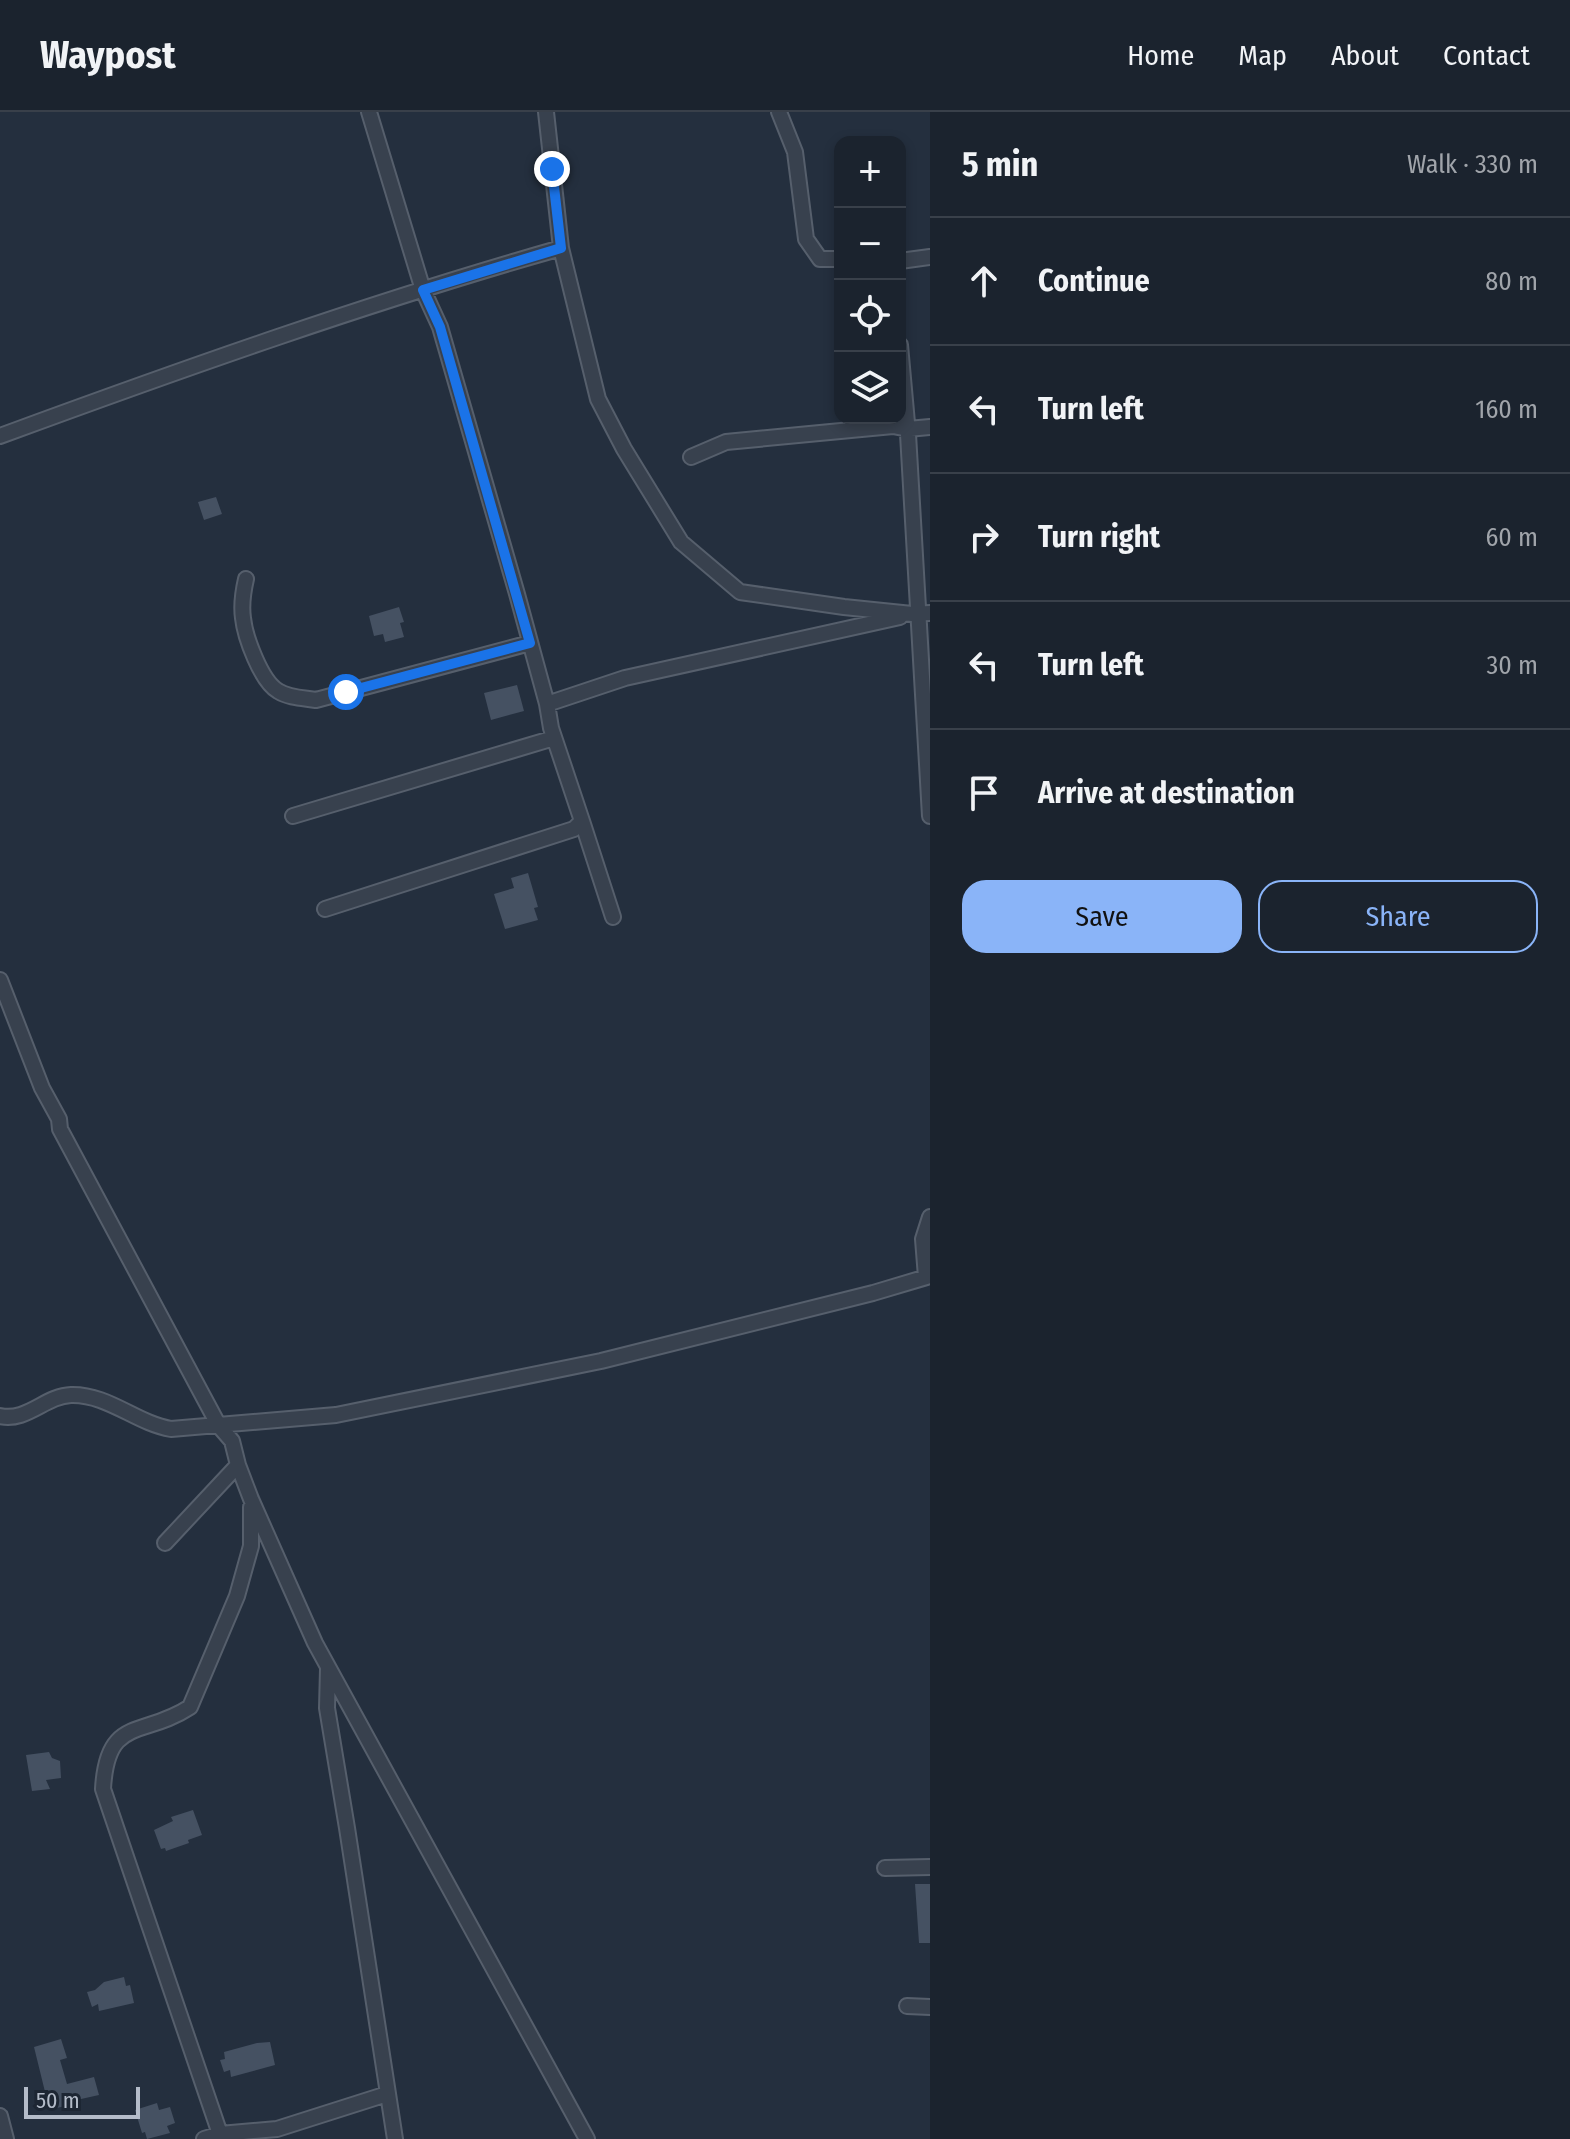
<!DOCTYPE html>
<meta charset="utf-8">
<style>
:root{--surface:#1b232e;--page:#242b36;--text:#f1f3f6;--muted:#a0a4aa;--line:#39404a;--accent:#8ab4f8}
body{margin:0;font-family:"Fira Sans Condensed",sans-serif;background:var(--page);color:var(--text)}
.controls{position:absolute;right:24px;top:24px;display:grid;overflow:hidden;border-radius:16px;box-shadow:0 4px 12px #0003}
.controls button{width:72px;height:72px;display:grid;place-items:center;padding:0;border:0;border-bottom:2px solid var(--line);background:var(--surface);color:var(--text);font:40px sans-serif}
.scale{position:absolute;left:24px;bottom:20px;width:116px;box-sizing:border-box;padding-left:8px;border:4px solid #b4bcc9;border-top:0;font-size:22px;line-height:28px;white-space:nowrap;color:#b4bcc9;-webkit-text-stroke:6px #1d2633;paint-order:stroke}
.stop{position:absolute;width:24px;height:24px;margin:-18px;border:6px solid #1a73e8;border-radius:50%;background:#fff}
.stop.end{background:#1a73e8;border-color:#fff;box-shadow:0 2px 8px #0008}
.list{margin:0;padding:0;list-style:none}
h2{display:flex;justify-content:space-between;align-items:center;height:104px;margin:0;padding:0 32px;font-size:34px}
h2 small{font-size:26px;font-weight:400;color:var(--muted)}
.list li{display:grid;grid-template-columns:52px 1fr auto;gap:24px;align-items:center;box-sizing:border-box;height:128px;padding:0 32px;border-top:2px solid var(--line)}
.list b{display:block;font-size:30px;white-space:nowrap}
.list em{font-size:26px;font-style:normal;color:var(--muted)}
.actions{display:flex;gap:16px;padding:24px 32px}
.actions a{flex:1;padding:18px 0;border:2px solid var(--accent);border-radius:24px;text-align:center;font-size:28px;color:var(--accent)}
.actions .main{background:var(--accent);color:#111}
.icon{flex:none;width:44px;height:44px;fill:none;stroke:currentColor;stroke-width:2;stroke-linecap:round;stroke-linejoin:round}
.map{position:relative;flex:none;width:930px;height:2027px;overflow:hidden}
header{display:flex;align-items:center;gap:48px;box-sizing:border-box;height:112px;padding:0 40px;background:var(--surface);border-bottom:2px solid var(--line)}
header strong{font-size:38px}
nav{display:flex;gap:44px;margin-inline-start:auto;font-size:28px}
main{display:flex}
aside{flex:1;background:var(--surface)}
.map>svg:first-child{display:block}
</style>
<header>
<strong>Waypost</strong>
<nav><a>Home</a><a>Map</a><a>About</a><a>Contact</a></nav>
</header>
<main>
<div class="map">
<svg width="930" height="2027" viewBox="0 0 930 2027">
<rect width="100%" height="100%" fill="#242f3e"/>
<path fill="#455162" d="M216,385L222,402L204,408L198,390Z
M399,495L404,510L400,511L404,525L385,530L383,522L374,524L369,504Z
M517,573L524,599L491,608L484,581Z
M528,761L538,795L534,796L538,808L505,817L494,782L514,776L511,766Z
M49,1640L52,1646L60,1649L61,1666L46,1668L50,1677L32,1679L26,1643Z
M193,1698L202,1723L188,1728L189,1731L166,1739L165,1736L161,1737L154,1718L173,1709L171,1705Z
M915,1772H930V1831H919Z
M124,1865L126,1874L130,1873L134,1891L99,1899L98,1892L92,1895L87,1880L95,1878L104,1870Z
M61,1927L67,1946L60,1948L67,1972L94,1965L99,1983L72,1989L73,1992L57,1996L55,1990L48,1992L34,1935Z
M270,1930L275,1953L231,1965L230,1958L224,1960L220,1948L225,1947L224,1940L257,1931Z
M157,1991L159,1998L170,1995L175,2011L167,2014L170,2021L147,2027L145,2020L142,2021L135,1998Z"/>
<g fill="none" stroke-linecap="round" stroke-linejoin="round">
<defs>
<path id="minor" d="M546,0L561,136L598,287L624,337L681,430L740,480L844,495L912,502L930,501
M779,0L795,40L806,127L820,147H840
M900,149L930,145
M900,233L908,322L930,704
M0,324C185,256 371,190 561,136
M691,345L726,330L893,314L908,317L930,315
M246,467C243,480 241,492 243,506C245,525 261,569 278,579C289,586 304,586 316,588L530,531
M547,592L625,566L900,505
M293,704L554,626
M582,709L613,805
M325,797L574,717L582,709L551,616L547,592L517,482L440,215L423,178L369,0
M0,868L42,976L59,1007L60,1017L219,1314L232,1329L238,1353L251,1387L315,1531L587,2027
M926,1165L923,1127L930,1105
M0,1304C27,1310 45,1284 71,1283C108,1282 136,1311 171,1317L336,1303L601,1249L873,1181L930,1164
M165,1431L238,1353
M328,1557L327,1596L347,1716L395,2027
M885,1756L930,1755
M907,1894L930,1895
M0,2004L6,2027
M220,2022L103,1677C107,1603 143,1626 190,1595L237,1484L251,1434V1395
M204,2027L220,2022L277,2017L387,1982"/>
</defs>
<use href="#minor" stroke="#565f6c" stroke-width="18"/>
<use href="#minor" stroke="#38414e" stroke-width="14"/>
</g>
<g fill="none" stroke-linecap="round" stroke-linejoin="round">
<path stroke="#1a73e8" stroke-width="10" d="M346,580L530,531L440,215L423,178L561,136L552,57"/>
</g>
</svg>
<div class="controls">
<button>+</button>
<button>−</button>
<button><svg class="icon" aria-label="locate" viewBox="0 0 24 24"><circle cx="12" cy="12" r="6"/><path d="M12 2v4M12 18v4M2 12h4M18 12h4"/></svg></button>
<button><svg class="icon" aria-label="layers" viewBox="0 0 24 24"><path d="M12 4l9 5-9 5-9-5zM3 14l9 5 9-5"/></svg></button>
</div>
<div class="scale">50 m</div>
<div class="stop" style="left:346px;top:580px"></div>
<div class="stop end" style="left:552px;top:57px"></div>
</div>
<aside>
<h2>5 min<small>Walk · 330 m</small></h2>
<ul class="list">
<li><svg class="icon" aria-label="ahead" viewBox="0 0 24 24"><path d="M12 20V5M6 11l6-6 6 6"/></svg><div><b>Continue</b></div><em>80 m</em></li>
<li><svg class="icon" aria-label="left" viewBox="0 0 24 24"><path d="M17 20v-9H6M10 6l-5 5 5 5"/></svg><div><b>Turn left</b></div><em>160 m</em></li>
<li><svg class="icon" aria-label="right" viewBox="0 0 24 24"><path d="M7 20v-9h11M14 6l5 5-5 5"/></svg><div><b>Turn right</b></div><em>60 m</em></li>
<li><svg class="icon" aria-label="left" viewBox="0 0 24 24"><path d="M17 20v-9H6M10 6l-5 5 5 5"/></svg><div><b>Turn left</b></div><em>30 m</em></li>
<li><svg class="icon" aria-label="arrive" viewBox="0 0 24 24"><path d="M6 21V4h12l-3 4 3 4H6"/></svg><div><b>Arrive at destination</b></div></li>
</ul>
<div class="actions"><a class="main">Save</a><a>Share</a></div>
</aside>
</main>
